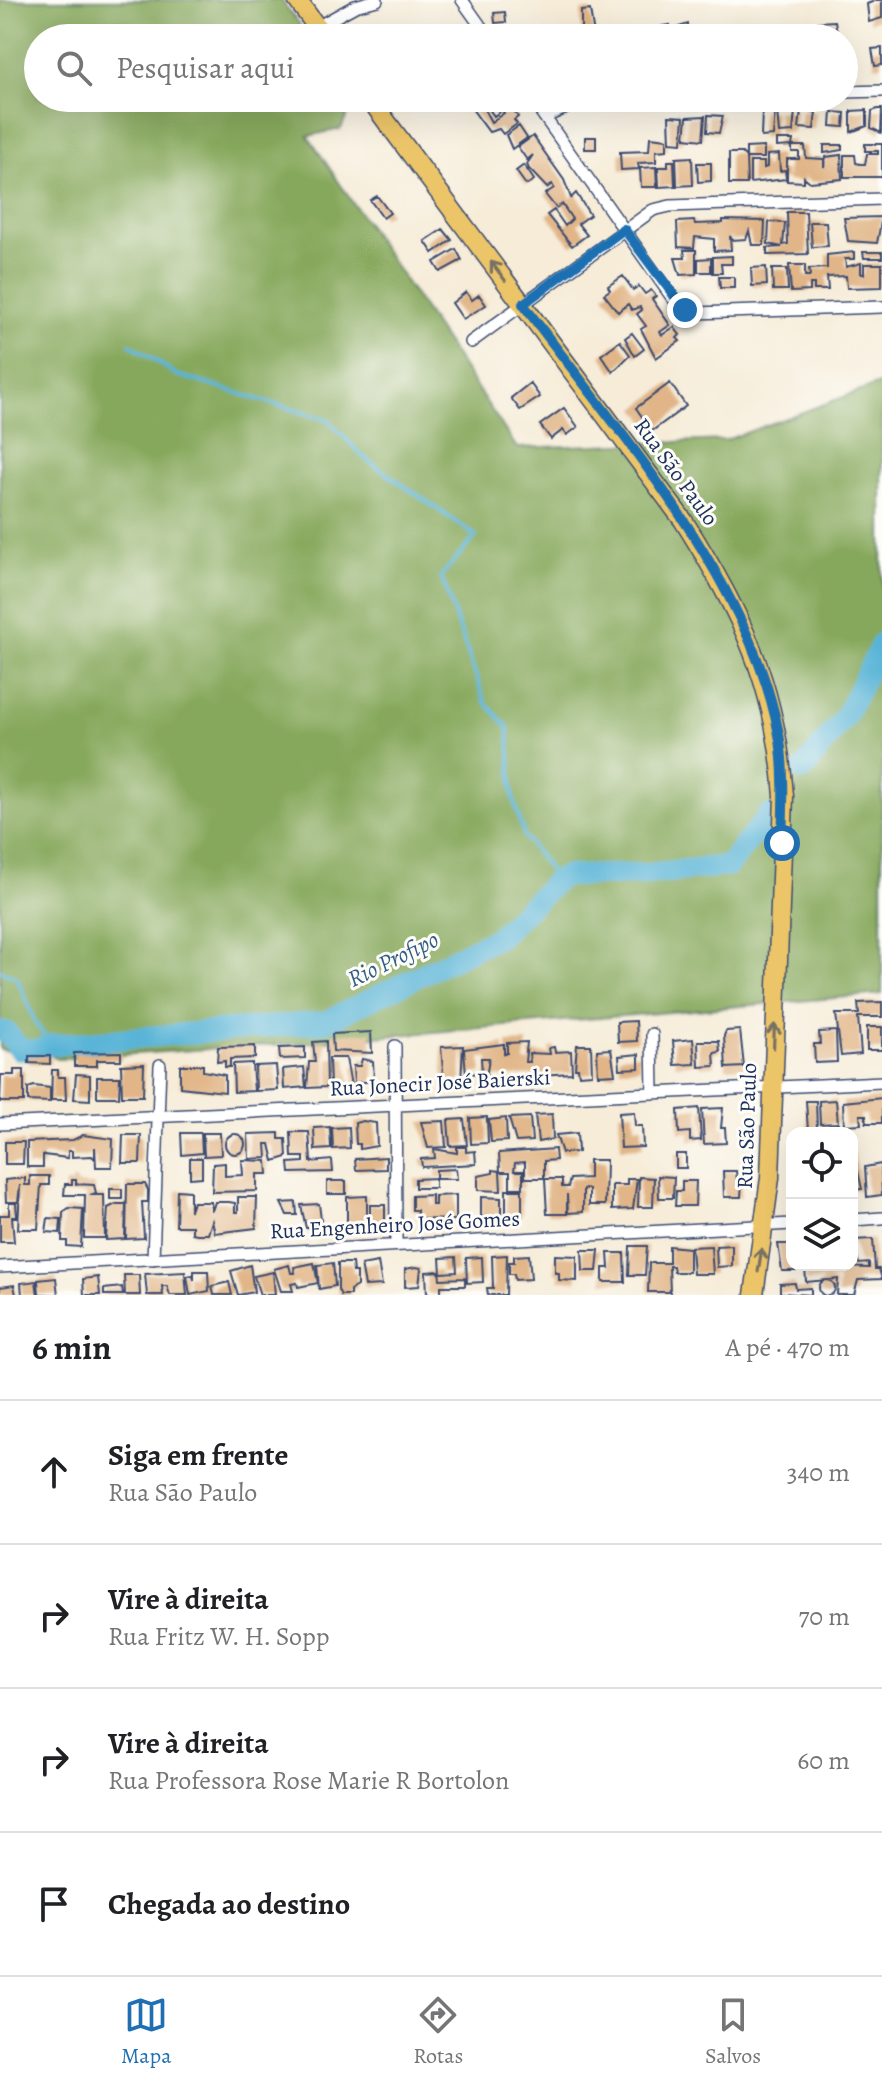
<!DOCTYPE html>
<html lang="pt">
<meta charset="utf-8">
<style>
:root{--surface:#fff;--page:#f2f2f2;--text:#202124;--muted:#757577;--line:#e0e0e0;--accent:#1f6fb2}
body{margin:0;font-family:Alegreya,serif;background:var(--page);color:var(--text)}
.controls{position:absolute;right:24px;bottom:24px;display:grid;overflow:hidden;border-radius:16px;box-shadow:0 8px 32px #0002}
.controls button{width:72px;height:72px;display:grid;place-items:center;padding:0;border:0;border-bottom:2px solid var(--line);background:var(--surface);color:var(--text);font:40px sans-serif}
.stop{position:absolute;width:24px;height:24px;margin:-18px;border:6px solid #1f6fb2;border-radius:50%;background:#fff}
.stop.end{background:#1f6fb2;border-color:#fff;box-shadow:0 2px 8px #0008}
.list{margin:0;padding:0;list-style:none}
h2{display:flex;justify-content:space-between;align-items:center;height:104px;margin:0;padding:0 32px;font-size:34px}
h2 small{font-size:26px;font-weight:400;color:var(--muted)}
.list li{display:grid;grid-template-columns:52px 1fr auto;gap:24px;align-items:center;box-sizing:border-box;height:144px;padding:0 32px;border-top:2px solid var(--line)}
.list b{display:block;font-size:30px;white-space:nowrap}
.list p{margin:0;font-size:26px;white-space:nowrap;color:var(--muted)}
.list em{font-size:26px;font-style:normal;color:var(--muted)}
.icon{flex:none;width:44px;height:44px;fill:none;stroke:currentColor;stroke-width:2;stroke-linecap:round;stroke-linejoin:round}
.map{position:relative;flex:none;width:882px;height:1295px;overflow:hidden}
.search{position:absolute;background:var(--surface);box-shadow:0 8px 32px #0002;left:24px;right:24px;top:24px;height:88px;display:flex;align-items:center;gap:20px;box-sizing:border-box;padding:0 28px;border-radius:44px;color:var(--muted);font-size:30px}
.sheet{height:680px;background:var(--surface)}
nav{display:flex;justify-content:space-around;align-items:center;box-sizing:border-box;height:112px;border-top:2px solid var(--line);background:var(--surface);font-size:22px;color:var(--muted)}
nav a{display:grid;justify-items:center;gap:4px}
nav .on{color:var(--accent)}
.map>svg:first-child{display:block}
</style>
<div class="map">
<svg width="882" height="1295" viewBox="0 0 882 1295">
<rect width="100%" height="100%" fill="#fdfcf7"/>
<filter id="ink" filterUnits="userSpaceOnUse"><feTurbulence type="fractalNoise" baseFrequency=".0125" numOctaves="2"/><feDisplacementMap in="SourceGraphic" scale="16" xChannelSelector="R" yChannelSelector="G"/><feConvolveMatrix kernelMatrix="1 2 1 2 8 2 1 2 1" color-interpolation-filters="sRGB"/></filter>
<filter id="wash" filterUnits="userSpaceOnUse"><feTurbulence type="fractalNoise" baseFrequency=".006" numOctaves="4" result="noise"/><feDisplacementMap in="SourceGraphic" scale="32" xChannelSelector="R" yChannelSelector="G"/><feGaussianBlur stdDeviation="1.8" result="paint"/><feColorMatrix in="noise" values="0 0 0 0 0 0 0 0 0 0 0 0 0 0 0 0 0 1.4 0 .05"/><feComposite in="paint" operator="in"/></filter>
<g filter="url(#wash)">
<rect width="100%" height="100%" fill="#f6ecd8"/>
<path fill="#86a85c" stroke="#506c5d" stroke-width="2" d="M0,0H281L310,38H38V98H355L341,129L308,136L517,448L726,440L882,383V994L315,1042L57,1059L28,1041L8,1051L0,1049Z"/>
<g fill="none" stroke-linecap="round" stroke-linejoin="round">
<path stroke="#59b4d7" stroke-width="4" d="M130,344L177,375L328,420L363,457L476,536L441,576L485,702L508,727L513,796L524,836L557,880
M0,970L17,978L36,1024L51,1045"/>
<path stroke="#59b4d7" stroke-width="22" d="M803,770L845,717L882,643
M0,1031L6,1032L20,1049L35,1051L51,1045L325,1022L498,937L557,880L566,876L646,874L728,866L768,816"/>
</g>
<g id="blocks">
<path fill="#e1b587" d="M877,0H882V18L869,22L867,4Z
M590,10L594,35L581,37V11Z
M505,12L506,22L495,23L494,13Z
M835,21L837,32L819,34L817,22Z
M688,24L689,38H653V34L663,33L662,26L670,25V30Z
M882,48V65L875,66L872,49Z
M464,98H478L491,122L504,113L502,110L494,116L486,105L493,98H506L518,117L514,120L517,124L503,134L499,129L489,132Z
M878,109H882L881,133L871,128L872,111Z
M762,110L775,111L773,136L761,137Z
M867,110V126L851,132V111Z
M777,111H795L793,132L779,133Z
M801,111L816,112L814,129L799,128Z
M832,112L845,113L844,127L831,126Z
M708,115L723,116L719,133L707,132Z
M669,116L684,117L682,143L670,142Z
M705,116L703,140L685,138L687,117Z
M519,126L527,138L512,149L506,135Z
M533,136L564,180L571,198L576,193L590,215L578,224L587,235L572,246L547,215L554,210L565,226L572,219L562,204L556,208L545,194L554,188L552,184L547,188L529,169L527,164L533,155L527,160L518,147Z
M585,137H596V149H585Z
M650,137L667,139V150L656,151V162L638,163L639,169L621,170L620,152L649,151Z
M777,140H793L792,146L777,147Z
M865,144H882V177H844V155H855L856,163L860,164H865L867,154H878V151H865Z
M824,145H842V150L824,153Z
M792,146H805L806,158L824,159V167L826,157L841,155L842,179L810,182L804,177V182L787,181V159H799V152H792Z
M764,147V158H746V148Z
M729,153H742L746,157L747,184H729Z
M779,154L780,171L785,170L786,179L750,183V162H764V168L767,167V155Z
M692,157L693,185L677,186L676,158Z
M668,161H674L675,186L659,187L658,167H668Z
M697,163H711V181L698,182Z
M524,165L534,180L526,185L516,171Z
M656,167L657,187H641L640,168Z
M377,196L390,213L383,218L370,200Z
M787,212H806L808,254L767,255V248L782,247L768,244L769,222L785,223L783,245L788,244Z
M882,217L877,243L848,241L844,218Z
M723,220L765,221L764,245H752L749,231L746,239L732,240L730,236L731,250L714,251V239L695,237L694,248L678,247L677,222L694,221L695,224L723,223Z
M810,222H826L828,246L812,247Z
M443,229L452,240L433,253L425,241Z
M456,249L462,260L440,272L434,262Z
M684,250H696V274L680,275L675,258H685Z
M854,252V259H845L846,267L861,263V274H864V264H882V287L847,288L846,276L827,277L828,290H814V284H810V291L791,292L789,265H805V276H810L809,269L827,268V255Z
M863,252H882V258H864Z
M732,256V264H721L722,273H713V257Z
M711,258V272H698V259Z
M766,267L767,285L752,286L751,268Z
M772,269H787L788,290H773Z
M623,276L633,290L639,286L645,294L651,290L656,296L652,299L670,325L660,332L662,335L674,327L680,335L677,338L680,341L656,358L641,329L646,326L637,314L642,310L640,307L632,310L628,304L618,312L604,294L610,290L608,286Z
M719,277H734V288H720Z
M466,292L472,300L479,295L486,305L463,319L452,303Z
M632,333L644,349L635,356L625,338Z
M620,341L630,355L613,372L601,355Z
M530,383L540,397L520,410L511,398Z
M670,383L686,406L652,431L636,408Z
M564,408L578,427L567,435L563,430L551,439L540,425Z
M882,1002V1017H858L861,1054L841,1056L836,1014H859L858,1003Z
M636,1021L637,1041L618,1042L617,1022Z
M867,1027H882V1050H867Z
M740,1030L744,1067L726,1068L724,1036L726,1031Z
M836,1031L837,1062L815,1063L814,1044H820L819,1032Z
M371,1032L372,1053L333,1051L332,1034Z
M693,1039L695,1064L675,1065L673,1041Z
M326,1041L327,1087L307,1088L309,1062H315L313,1042Z
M698,1041H719L720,1052L714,1053L715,1066L699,1067Z
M527,1042L525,1062H530L529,1053L550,1054L549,1048L554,1047L555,1052L571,1051L572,1073L486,1078L489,1058H481L482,1073L466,1074L464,1049L504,1044V1054L507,1053V1043Z
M577,1045H591L592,1074L579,1075L578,1068H575Z
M255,1046V1058L230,1059V1067H225V1061L217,1062L218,1047Z
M463,1046L461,1081L444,1082L441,1047Z
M305,1047V1058L280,1059L279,1048Z
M611,1049L615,1074L598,1075L597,1050Z
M121,1052V1060H97V1066H74V1053Z
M639,1054V1068L620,1069L619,1056Z
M29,1056H50V1064L29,1063Z
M329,1058H346L351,1086L330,1087Z
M362,1059L373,1061L374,1081L354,1083L353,1066H360Z
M252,1063L254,1091L234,1092L233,1064Z
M144,1064L143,1096H122L121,1065Z
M180,1065H203V1071L225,1075V1092L180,1087Z
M276,1065L278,1090L256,1091L255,1066Z
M304,1067L306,1087L284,1089L283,1069Z
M14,1070H24V1102H0L1,1075H14Z
M52,1070H58V1077H65L66,1100H51Z
M76,1074L90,1075V1100L74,1099Z
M97,1077H120L119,1097H97Z
M34,1086L50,1088V1102L28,1101V1088Z
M882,1098V1123H866V1115H860L861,1124L844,1125L843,1102Z
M836,1100L838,1123L820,1124L819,1101Z
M806,1101H816L817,1131H808Z
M699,1108L701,1140L690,1141V1132L679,1133L678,1110Z
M723,1108L721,1128H725L726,1143L704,1144L702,1109Z
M634,1112L635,1126H642L643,1147L621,1148L619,1113Z
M552,1114L553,1139L538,1142L535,1115Z
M487,1117L488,1143L471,1144L470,1118Z
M530,1117L532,1141L516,1142L509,1118Z
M506,1118L507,1141L491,1142L489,1120Z
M464,1119L467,1145L450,1146L448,1120Z
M363,1121L376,1123L377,1146L360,1149V1144H356L355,1123Z
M444,1121L446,1147L428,1148L421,1122Z
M330,1127L331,1149L315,1150L314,1128Z
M349,1127L350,1148L333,1149L332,1128Z
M291,1132H309L311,1162L332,1160L333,1172L290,1173L289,1163L304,1162V1157H292Z
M181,1133H201L202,1153L182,1155Z
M203,1133H220L221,1155L204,1156Z
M279,1133V1139H286L287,1157L274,1161L270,1144H266L267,1158L249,1159L248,1134Z
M577,1133L578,1152L562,1153L556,1135Z
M225 1144a10 10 0 1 1 20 0a10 10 0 1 1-20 0Z
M83,1135L113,1139L112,1167H96L95,1147V1159L92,1156L72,1157V1151H68V1158L43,1155V1167H27V1142L73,1140Z
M123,1135H141L140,1163H122Z
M5,1142H24L23,1164H5Z
M852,1144L862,1189L852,1190Z
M457,1147H466V1152L475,1151L476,1164L422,1167L421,1159L435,1158L434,1149L457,1153Z
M555,1149L556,1160L544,1161V1178H525V1162L515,1163L514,1171H523V1188H510V1172H500L499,1153Z
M676,1154H686V1168H676Z
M386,1157V1169L356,1170L355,1159Z
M190,1158H202V1177L190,1178Z
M242,1160L267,1161L268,1174H257V1191L212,1192L213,1164L225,1163V1176L243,1175Z
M589,1160H606L605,1205H589V1189H583V1212L568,1213L567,1194V1214H547L545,1179H562V1187H568L570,1179L589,1178Z
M881,1164L882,1195L867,1197L865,1167Z
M456,1169L457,1179H436V1170Z
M493,1170L500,1171L501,1191L478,1190V1176L493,1173Z
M723,1171H736L737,1181H742L741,1197H724Z
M30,1176H49V1185H41L38,1229H18L20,1185L18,1202H6L5,1180L25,1178V1185H30Z
M658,1176L674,1177L673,1198H659Z
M639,1177L654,1178L653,1207H638Z
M435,1178V1188H415V1179Z
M627,1179H637L633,1209L612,1210V1185H627Z
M72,1180H76V1184L94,1185L96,1193L90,1195H104L105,1238H84L85,1195H64L65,1184H72Z
M327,1181H346V1194H327Z
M682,1181H696L695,1206H675L676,1191H682Z
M127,1184H145L148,1190V1202H142L144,1238L126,1239Z
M110,1189H122V1199H110Z
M177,1190L190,1191V1211L193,1202H211L212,1211L215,1202H229L235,1203V1212H238V1197H257L256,1228L215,1233L212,1221L208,1234H197L192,1233V1226H176Z
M506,1190H522V1216H506Z
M432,1195V1205H435V1196L456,1195V1220L417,1219V1210H412V1196Z
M367,1196V1225H347V1197Z
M481,1197L501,1198V1216L481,1217Z
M296,1202L297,1215H287L281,1203Z
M9,1203H16L17,1217H12L14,1242H0V1215H9Z
M116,1204H126L125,1239L106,1240L108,1208Z
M319,1204L322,1228H306L301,1205Z
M370,1205H385V1224H370Z
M69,1208L83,1209L81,1247L67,1246V1241H62L63,1212Z
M48,1218L61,1219L60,1233L46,1232Z
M873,1239L875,1269H879L882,1279L858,1280L854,1295H837L838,1279L806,1282L805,1266L869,1268V1263L859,1264L853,1240Z
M778,1244H792V1265H796V1271H782Z
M732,1245V1266L717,1267L716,1246Z
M630,1246H647L645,1275H629Z
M669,1246L689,1248V1272H674L673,1266H669L670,1292H648L649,1263H669Z
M711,1246L713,1274H693L691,1247Z
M582,1250H599L597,1271H583Z
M608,1253H624L625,1282H603V1268H609Z
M507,1255L506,1295H488L487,1288H493L492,1256Z
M529,1255L531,1279L515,1280L514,1274H509V1262H514V1256Z
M555,1255L577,1256V1281L559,1280V1273H555Z
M456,1257L457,1272L441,1273L440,1258Z
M482,1257L483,1282L467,1283L466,1258Z
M378,1262L382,1285L365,1286L361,1265Z
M314,1263L318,1283L298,1287L297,1283L291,1284L293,1291H281L274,1269L289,1265L291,1273H295L294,1267Z
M333,1263L335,1286L319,1289L317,1265Z
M338,1263H352L353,1272H357V1286L350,1290V1295H341L338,1290Z
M250,1265L254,1292L238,1295L231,1271Z
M416,1267L421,1268L419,1286L405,1287V1269Z
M194,1271H208L209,1291L190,1295L187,1276L193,1275L194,1280Z
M439,1271L440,1279L465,1278V1286H441V1294H427L426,1272Z
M185,1272L187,1295H170L167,1286H162L163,1295H147L145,1274Z
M273,1272L275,1295H260L254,1276Z
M124,1275H139L140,1295H125Z
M98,1277L100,1295H84L83,1279Z
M56,1278L58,1295L39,1294L38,1280Z
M819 1288a8 8 0 1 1 16 0a8 8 0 1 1-16 0Z
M36,1281L38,1295H22L21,1283Z
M229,1282L232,1295H214L212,1286Z
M795,1283L796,1289L811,1288V1295L780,1293V1284Z
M14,1285L16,1295H0V1287Z
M122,1287L123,1295H104V1289Z"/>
</g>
</g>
<g filter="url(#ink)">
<use href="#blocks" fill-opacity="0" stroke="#3c4b70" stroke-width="2"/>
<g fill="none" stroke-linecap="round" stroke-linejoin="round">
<defs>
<path id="minor" d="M462,0L489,38
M317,27L355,6L377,0
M844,92L882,91
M531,98L671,296L685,310L695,313L882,307
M545,117L582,101L637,98
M471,342L653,210L670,206L882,199
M652,1034L653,1093
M395,1046L396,1244
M0,1124L882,1082
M852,1220L882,1218
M153,1259L160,1065
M0,1267L792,1224"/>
<path id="primary" d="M297,0L325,38
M369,98L683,520C742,613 776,685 784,796L770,1178L754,1295"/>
</defs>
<use href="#minor" stroke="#3c4b70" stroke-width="14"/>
<use href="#primary" stroke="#3c4b70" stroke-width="21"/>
<use href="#minor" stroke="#fff" stroke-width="11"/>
<use href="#primary" stroke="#edc569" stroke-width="18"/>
</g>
<defs><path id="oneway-shaft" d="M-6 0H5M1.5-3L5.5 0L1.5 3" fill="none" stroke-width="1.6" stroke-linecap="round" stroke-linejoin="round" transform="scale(2)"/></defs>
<g stroke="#797263">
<use href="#oneway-shaft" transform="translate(498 271) rotate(-127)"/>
<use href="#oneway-shaft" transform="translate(774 1036) rotate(-88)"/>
<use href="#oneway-shaft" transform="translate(760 1260) rotate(-81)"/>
</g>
</g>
<g fill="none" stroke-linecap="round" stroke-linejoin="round" filter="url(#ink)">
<path stroke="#1f6fb2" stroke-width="10" d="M685,310L624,229L523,304C618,433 752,578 780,740C785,774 783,809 782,843"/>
</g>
<g text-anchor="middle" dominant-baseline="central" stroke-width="6" stroke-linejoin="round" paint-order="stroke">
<g font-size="22" fill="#1b2f5e" stroke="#fdfcf7">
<text transform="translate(676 472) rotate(54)">Rua São Paulo</text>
<text transform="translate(440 1083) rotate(-3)">Rua Jonecir José Baierski</text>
<text transform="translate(747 1126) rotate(-88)">Rua São Paulo</text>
<text transform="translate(395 1225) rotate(-3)">Rua Engenheiro José Gomes</text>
</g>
<g font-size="24" font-style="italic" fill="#315e88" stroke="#fdfcf7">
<text transform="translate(393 959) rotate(-26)">Rio Profipo</text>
</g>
</g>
</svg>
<div class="controls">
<button><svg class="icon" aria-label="locate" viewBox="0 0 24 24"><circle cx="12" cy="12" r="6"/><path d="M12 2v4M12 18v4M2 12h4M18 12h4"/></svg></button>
<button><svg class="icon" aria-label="layers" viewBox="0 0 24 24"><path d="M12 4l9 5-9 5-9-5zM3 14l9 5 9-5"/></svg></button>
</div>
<div class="stop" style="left:782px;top:843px"></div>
<div class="stop end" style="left:685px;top:310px"></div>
<div class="search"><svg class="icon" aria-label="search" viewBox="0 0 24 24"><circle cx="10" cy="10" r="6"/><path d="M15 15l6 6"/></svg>Pesquisar aqui</div>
</div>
<section class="sheet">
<h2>6 min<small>A pé · 470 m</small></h2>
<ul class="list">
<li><svg class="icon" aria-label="ahead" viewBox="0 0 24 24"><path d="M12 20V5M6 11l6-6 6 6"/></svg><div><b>Siga em frente</b><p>Rua São Paulo</p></div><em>340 m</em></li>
<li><svg class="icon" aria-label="right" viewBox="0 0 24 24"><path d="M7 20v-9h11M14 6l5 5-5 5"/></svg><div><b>Vire à direita</b><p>Rua Fritz W. H. Sopp</p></div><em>70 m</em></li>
<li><svg class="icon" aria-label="right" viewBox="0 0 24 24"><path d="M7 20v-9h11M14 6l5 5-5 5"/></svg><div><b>Vire à direita</b><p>Rua Professora Rose Marie R Bortolon</p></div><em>60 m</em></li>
<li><svg class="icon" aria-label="arrive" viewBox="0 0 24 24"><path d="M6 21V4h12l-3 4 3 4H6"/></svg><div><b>Chegada ao destino</b></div></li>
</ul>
</section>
<nav>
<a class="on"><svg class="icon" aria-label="map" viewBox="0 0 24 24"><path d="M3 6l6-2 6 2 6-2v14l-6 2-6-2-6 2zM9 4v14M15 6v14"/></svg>Mapa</a>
<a><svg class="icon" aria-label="directions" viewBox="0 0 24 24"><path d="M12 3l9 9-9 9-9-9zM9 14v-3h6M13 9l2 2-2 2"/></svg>Rotas</a>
<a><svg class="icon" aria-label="saved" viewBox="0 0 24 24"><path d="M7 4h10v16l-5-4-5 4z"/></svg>Salvos</a>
</nav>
